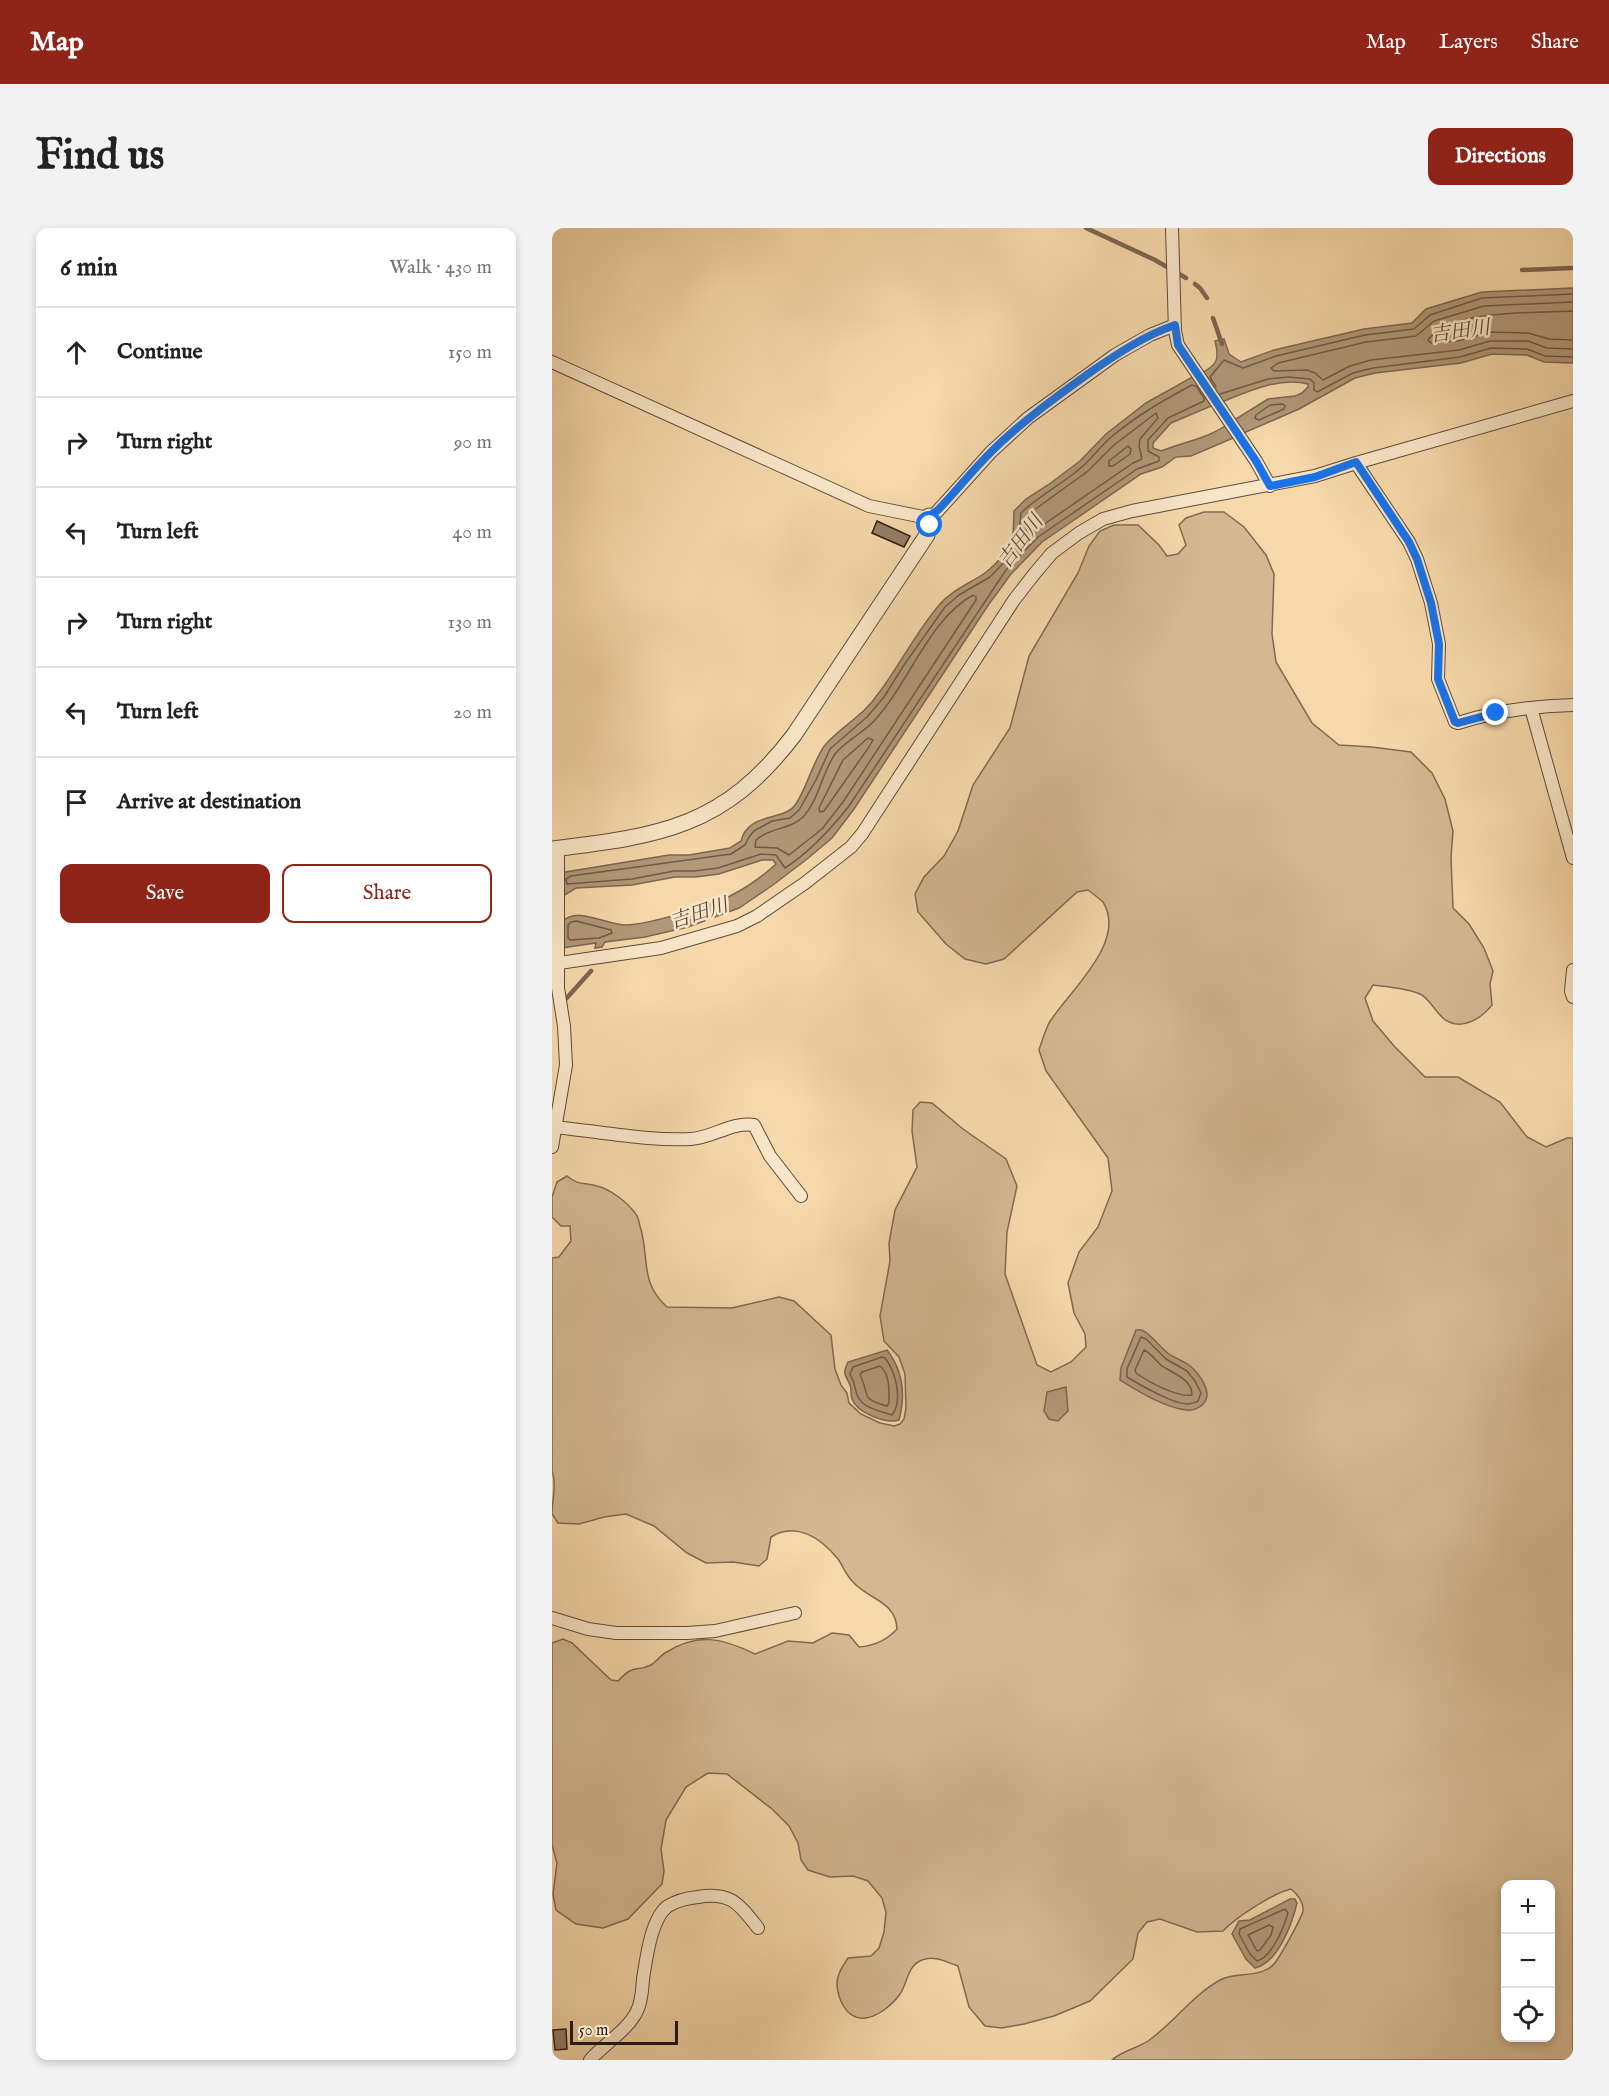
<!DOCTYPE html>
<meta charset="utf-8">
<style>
:root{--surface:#fff;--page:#f2f2f2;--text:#222;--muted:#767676;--line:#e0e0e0;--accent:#8f2418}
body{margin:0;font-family:"IM FELL English","Noto Serif JP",serif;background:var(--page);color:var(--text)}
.controls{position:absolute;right:18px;bottom:18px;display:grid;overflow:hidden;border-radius:12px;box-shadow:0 3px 9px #0003}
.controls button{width:54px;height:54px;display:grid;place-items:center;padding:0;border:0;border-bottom:2px solid var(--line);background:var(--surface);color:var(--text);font:30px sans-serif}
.scale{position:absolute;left:18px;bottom:15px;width:108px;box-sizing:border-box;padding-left:6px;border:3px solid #2d1c16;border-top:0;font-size:16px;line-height:21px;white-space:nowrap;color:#2d1c16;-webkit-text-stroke:4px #f9e6c8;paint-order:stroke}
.stop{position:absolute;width:18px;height:18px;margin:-14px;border:4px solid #1a73e8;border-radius:50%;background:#fff}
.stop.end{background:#1a73e8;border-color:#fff;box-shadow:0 2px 6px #0008}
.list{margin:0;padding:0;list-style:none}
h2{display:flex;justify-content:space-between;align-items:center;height:78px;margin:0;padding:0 24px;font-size:26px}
h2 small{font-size:20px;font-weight:400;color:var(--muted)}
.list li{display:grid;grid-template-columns:39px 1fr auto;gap:18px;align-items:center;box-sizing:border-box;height:90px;padding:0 24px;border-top:2px solid var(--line)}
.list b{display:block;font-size:22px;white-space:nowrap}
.list em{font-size:20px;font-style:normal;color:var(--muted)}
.actions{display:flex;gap:12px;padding:18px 24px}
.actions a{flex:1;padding:14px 0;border:2px solid var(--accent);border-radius:12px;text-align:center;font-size:21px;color:var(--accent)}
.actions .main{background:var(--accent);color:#fff}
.icon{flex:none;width:33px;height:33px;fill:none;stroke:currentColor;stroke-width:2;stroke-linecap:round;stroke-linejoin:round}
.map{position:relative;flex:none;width:1021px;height:1832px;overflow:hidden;border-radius:12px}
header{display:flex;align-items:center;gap:36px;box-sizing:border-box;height:84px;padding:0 30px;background:var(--accent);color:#fff}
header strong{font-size:28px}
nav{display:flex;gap:33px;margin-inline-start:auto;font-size:21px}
.intro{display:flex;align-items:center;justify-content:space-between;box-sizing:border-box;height:144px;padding:0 36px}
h1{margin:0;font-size:42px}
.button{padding:15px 27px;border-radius:12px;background:var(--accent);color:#fff;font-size:21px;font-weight:700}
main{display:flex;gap:36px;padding:0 36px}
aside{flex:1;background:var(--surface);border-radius:12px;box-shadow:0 3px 9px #0003}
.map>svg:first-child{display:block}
</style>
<header>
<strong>Map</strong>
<nav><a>Map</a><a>Layers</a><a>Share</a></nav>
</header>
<div class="intro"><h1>Find us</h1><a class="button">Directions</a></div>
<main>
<aside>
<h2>6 min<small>Walk · 430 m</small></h2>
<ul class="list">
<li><svg class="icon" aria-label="ahead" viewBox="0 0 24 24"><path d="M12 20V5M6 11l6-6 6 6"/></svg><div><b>Continue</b></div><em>150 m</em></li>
<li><svg class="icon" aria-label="right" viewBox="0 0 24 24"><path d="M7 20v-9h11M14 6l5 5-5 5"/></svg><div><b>Turn right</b></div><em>90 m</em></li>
<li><svg class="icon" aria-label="left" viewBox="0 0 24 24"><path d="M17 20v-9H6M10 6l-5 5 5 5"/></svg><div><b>Turn left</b></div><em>40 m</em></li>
<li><svg class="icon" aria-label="right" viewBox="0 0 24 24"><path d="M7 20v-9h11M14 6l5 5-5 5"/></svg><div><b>Turn right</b></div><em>130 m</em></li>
<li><svg class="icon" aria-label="left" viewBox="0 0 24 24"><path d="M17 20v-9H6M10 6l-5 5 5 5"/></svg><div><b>Turn left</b></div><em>20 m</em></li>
<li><svg class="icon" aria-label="arrive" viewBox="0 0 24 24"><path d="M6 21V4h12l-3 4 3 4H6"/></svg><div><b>Arrive at destination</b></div></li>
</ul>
<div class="actions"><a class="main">Save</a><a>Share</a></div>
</aside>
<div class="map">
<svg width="1021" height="1832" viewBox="0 0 1021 1832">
<rect width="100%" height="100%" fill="#f6d8aa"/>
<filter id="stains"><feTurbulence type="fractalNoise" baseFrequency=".00333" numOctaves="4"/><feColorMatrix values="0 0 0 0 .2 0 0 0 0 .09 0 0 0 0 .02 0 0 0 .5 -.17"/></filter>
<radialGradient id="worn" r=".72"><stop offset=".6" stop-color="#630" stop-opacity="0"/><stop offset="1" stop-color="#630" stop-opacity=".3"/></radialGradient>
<path fill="#d4b891" stroke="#806a54" stroke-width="1.5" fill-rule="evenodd" d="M652,284H672L692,299L714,327L722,346L720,406L724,434L760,495L787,517L820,519L859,524L880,545L893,571L901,603L899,630L901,680L917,696L932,720L941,743L938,756L940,777C930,790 911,802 895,793C884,787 879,771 868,766C854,760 837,759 821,757L813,770L821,793L842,818L873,849H906L948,874L975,909L994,919L1015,910H1021V1832H560C571,1822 584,1821 596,1813C622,1795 641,1766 670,1751C686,1744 709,1750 722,1736C728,1729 749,1691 751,1683C752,1674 745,1666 739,1661C721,1665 683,1690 671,1703L645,1704L608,1691L595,1694L586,1705L581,1731L538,1773L502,1788L472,1796L450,1800L433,1798L417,1779L406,1738C394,1734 382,1727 370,1732C355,1738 356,1754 348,1766C341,1776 327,1788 314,1790C293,1794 280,1762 287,1746C289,1740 293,1735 296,1730L319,1728L327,1720L332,1704L334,1684L330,1670L316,1653L301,1648L278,1649L256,1642L249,1632L246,1615L237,1598L220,1581L175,1546L156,1545L134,1559L114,1592L109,1621L112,1643L110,1656L76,1691L51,1700L24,1696L4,1682L1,1666L5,1635L0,1617V1415L11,1411L20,1415L59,1452L66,1453C83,1435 82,1445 99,1437C104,1434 108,1428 113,1425C146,1404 170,1410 203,1426L236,1413L261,1415L280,1405L297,1407L307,1419C322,1418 334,1413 345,1401C344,1373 317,1372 301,1354C294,1347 291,1338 286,1331C269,1310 244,1293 219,1309L215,1331L207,1338L181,1334L154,1335L135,1325L102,1298L74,1286L52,1289L27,1296L6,1295L0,1286C0,1272 5,1257 0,1243V1030L7,1029L19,1013L18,998H9L0,989V969L5,954L15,948C27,958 31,954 45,958C58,961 75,974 83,985C86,988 87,993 88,998C98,1030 87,1054 115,1079L180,1080L227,1069L242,1073L279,1107L283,1141L289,1157L295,1165L297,1175L309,1186L328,1195L342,1198L348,1196L352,1191L354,1180L353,1146L347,1129L332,1113L328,1088L338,1033L337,1015L343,982L365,939L360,903L361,882L368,874L380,875L411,901L454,931L465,958L455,1004L453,1046L485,1137L499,1144L519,1134L534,1119L533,1106L522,1085L516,1055L527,1024L546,999L560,963L556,930L494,843L487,822C490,813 493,803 497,795C516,764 576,714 551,674C547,670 541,666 536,662L525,664L452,731L434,736L413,731L394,716L366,684L363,666L372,649L392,628L406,603L421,557L458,500L477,428L526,345L537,318L548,303L562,297H586L607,317L615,328L626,326L634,317L627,297L634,290ZM954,1656H999V1810H954Z"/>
<path fill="#b29878" stroke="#7d6651" stroke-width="1.5" d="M1021,60V135L992,134L975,127L940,126L909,135L823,145L803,150L747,181L687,207L679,194L716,171L743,168L750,165L756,159V156C727,148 693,165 667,175L648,146C665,137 668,132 663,113L672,111L677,126L689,134L722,122L812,101L860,95L874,81L930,64Z
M644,147L664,176L619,195L601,215V220L609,223C632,214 658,210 677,195L686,208L639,228L624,229L610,239L589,246L490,314L459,346L437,376L302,581L280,610L255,631L221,657L187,680L136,699L93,709L53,714L50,719L43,720L44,715L10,720V694C26,677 55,698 75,697C103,695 152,679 178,668C194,660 211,648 224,636L221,632H210L167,646L143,649H123L80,657L24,660L8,670V645L117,627H137L178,620L189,613C196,584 232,593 243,577C255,561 262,529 274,516C290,498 312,487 326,466C348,437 364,404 388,376C400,362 417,356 433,345C440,340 449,330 455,322C463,312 461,296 462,283L474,271L496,257L528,233L554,206L594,175Z
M584,1102H590C601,1108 607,1119 617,1126C623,1130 631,1133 637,1137C647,1145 662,1165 651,1176C648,1180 640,1183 635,1182C613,1180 586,1163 568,1152L569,1140Z
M335,1122C351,1143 354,1166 347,1192C334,1196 305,1185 300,1171C298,1167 300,1161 298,1157C293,1145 290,1147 296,1134Z
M514,1159L516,1183L506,1193L497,1191L492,1183L495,1164Z
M738,1671H743L745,1675C740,1696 726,1735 703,1740L694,1731L680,1706L687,1693L698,1692Z"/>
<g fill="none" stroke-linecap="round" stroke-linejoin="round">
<path stroke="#705a47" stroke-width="1.5" d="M1021,74L932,78L882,93L864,108L814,114L726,135L719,140L722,143L755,142L763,145L771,152L798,138L819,132L907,122L938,113H976L995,120L1021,121
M1021,83C985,85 897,81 876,112L879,115L905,113L939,104L976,105L997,111L1021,112
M640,157L644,158L652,170V173L616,190L596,212V223L607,229V233L585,241L486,309L454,342L297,578C278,602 258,624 233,640L224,627L209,626L166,640L142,643H122L80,651L15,656L14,651L19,648L179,626L193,617L197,609L202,603L220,593L238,590L247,582L264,552L278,521L315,489L332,469L352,437L393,379L407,367L438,349L459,327L466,316L469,285C487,267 513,255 532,237C541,229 548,219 558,210C584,188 610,173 640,157Z
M664,159L658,149L672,132L691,140L724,128L813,107L862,101L878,87L930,70L1021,66
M668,166L716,151L737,149L758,151L762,155V162L765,164L801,145L821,140L908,129L939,120L975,121L993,128L1021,129
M731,176L733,178L732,181L707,192L703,190L704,187L718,177Z
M604,185L606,190L588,211L587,218L590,231L581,235L478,306H474L475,290L482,282L536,243L562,217Z
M576,218L579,221L578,226L561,238H557V233Z
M421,367L424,369V372L291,574L270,601L237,627L225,620L203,619L204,612C218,599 239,602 252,588C267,571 270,545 283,526C293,513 311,505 322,493C356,457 377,391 421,367Z
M316,510L321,512L317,519L272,583L268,584L267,580L291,532Z
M24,693L59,702L60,705L47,710L18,712L16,710V697L19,694Z
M589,1109L594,1111L614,1131L635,1143L643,1153L649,1165L646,1173C645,1174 638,1176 637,1176C623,1177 588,1157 575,1149V1141Z
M592,1122C599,1125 604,1133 610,1138C622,1146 640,1151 640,1167C626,1170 595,1153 584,1145L583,1142Z
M330,1129L333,1130C344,1144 351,1173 340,1187C330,1184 311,1180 306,1169C302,1161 304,1156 298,1146L301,1139Z
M328,1138C338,1146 337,1162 337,1175L335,1178C306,1170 319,1167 308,1147L310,1144Z
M733,1681L736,1685C732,1699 720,1729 705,1733L698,1726L687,1706L688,1701Z
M717,1697L721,1699L719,1707L708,1722L705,1723L696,1707Z"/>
<path stroke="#7d6651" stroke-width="4.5" d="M534,0L603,32L634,50
M970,42L1020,40
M643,56L648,60L655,70
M661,90L670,116
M12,773L39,743"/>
</g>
<path fill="#967e63" stroke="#2d1c16" stroke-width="1.5" d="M325,293L358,308L352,319L320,305Z
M14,1801L15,1821L3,1822L1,1802Z"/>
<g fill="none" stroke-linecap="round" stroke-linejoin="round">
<defs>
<path id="minor" d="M620,0L623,103L626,117L704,233L718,258
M0,134L317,278L371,289L383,286L439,224L476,190L563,127L598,107L623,97
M804,235L857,314L865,331L879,375L887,416L886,451L903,494L906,495C943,483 982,478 1021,477
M979,480L1021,630
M0,736L109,720L185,698L205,688L253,655L299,619L310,606L462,372L483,345L500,325L527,305L551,291L580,283L763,248L804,235L1021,173
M1021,742L1019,763L1021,769
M0,899C46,903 93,913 139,911C160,910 181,893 202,897L218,928L249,968
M0,919L14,837L12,798L6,760V621
M0,1390L36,1401L64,1405H135L163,1403L243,1385
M38,1832C52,1816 76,1802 85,1783C90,1773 90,1762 91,1751C94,1732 99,1690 116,1678C124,1673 136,1670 146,1669C179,1663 188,1677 206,1700"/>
<path id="tertiary" d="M0,621C109,608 172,599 242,507L375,307L377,288"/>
</defs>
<use href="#minor" stroke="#5f4b3b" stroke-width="14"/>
<use href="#tertiary" stroke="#5f4b3b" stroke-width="17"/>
<use href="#minor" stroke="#f9e6c8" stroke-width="12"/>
<use href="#tertiary" stroke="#f9e6c8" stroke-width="15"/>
</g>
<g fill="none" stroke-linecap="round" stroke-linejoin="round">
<path stroke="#1a73e8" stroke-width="8" d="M378,297L377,288L386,282C404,263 420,243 439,224C470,193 507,167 543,141C568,124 594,107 623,97L626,117L704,233L718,258L763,249L804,234L857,314L865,331L879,375L887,416L886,451L903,494L906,495L944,485"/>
</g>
<g text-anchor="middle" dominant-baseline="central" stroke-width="5" stroke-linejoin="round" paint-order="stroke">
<g font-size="20" font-style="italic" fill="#5c4738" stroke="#f9e6c8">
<text transform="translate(908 104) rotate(-8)">吉田川</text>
<text transform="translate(469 314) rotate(-53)">吉田川</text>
<text transform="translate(147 686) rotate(-18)">吉田川</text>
</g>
</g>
<rect width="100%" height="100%" filter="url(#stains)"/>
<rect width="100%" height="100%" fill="url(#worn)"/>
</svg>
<div class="controls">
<button>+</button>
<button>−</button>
<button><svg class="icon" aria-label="locate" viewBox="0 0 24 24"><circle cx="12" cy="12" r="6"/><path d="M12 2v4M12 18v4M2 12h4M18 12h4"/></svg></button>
</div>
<div class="scale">50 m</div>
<div class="stop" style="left:378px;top:297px"></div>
<div class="stop end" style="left:944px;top:485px"></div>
</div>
</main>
